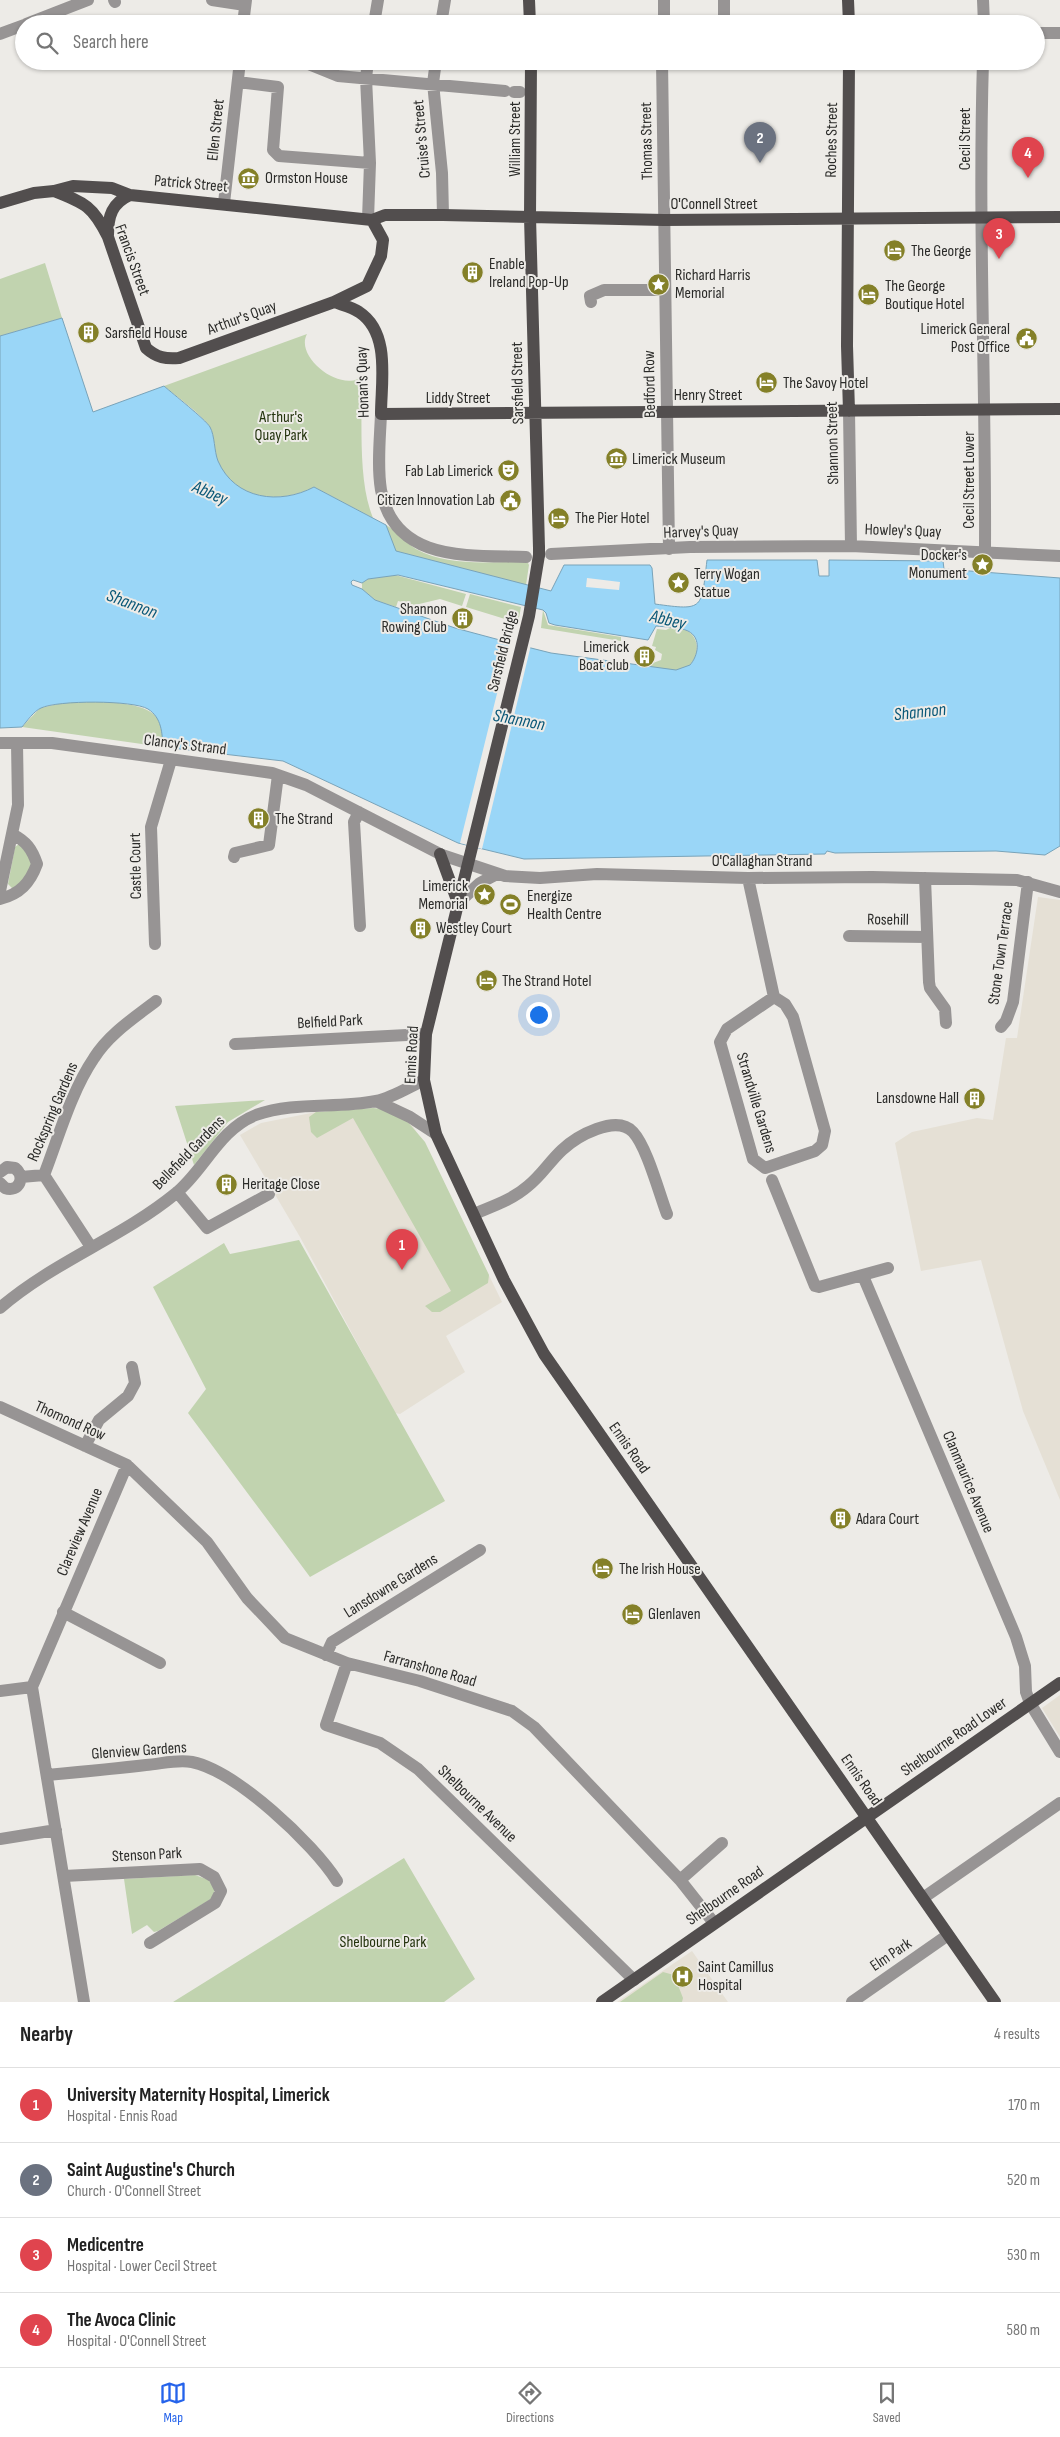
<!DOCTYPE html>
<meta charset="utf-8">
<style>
:root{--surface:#fff;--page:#f2f2f2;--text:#222;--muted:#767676;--line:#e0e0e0;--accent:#2563eb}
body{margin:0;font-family:"Sofia Sans Condensed",sans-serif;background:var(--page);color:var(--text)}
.you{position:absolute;left:538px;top:1014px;width:18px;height:18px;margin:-12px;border:4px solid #fff;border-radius:50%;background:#1a73e8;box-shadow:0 0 0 8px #1a73e833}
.badge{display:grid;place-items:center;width:32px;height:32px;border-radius:50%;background:var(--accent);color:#fff;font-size:16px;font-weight:700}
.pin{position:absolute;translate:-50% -41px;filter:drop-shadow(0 1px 2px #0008)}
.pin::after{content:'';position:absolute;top:26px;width:18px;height:15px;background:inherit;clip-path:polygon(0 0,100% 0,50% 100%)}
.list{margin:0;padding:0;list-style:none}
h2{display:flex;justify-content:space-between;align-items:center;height:65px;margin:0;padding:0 20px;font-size:21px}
h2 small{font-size:16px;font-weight:400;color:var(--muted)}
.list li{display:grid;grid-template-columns:32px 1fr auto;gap:15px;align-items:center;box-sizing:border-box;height:75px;padding:0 20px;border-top:1px solid var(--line)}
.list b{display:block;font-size:19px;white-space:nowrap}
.list p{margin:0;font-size:16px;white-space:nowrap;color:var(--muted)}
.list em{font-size:16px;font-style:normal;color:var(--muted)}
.icon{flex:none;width:28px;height:28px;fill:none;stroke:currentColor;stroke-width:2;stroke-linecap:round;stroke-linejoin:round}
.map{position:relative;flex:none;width:1060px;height:2002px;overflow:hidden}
.search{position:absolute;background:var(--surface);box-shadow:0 1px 4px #0004;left:15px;right:15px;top:15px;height:55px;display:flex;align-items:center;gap:12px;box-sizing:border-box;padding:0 18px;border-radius:28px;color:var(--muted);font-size:19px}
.sheet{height:365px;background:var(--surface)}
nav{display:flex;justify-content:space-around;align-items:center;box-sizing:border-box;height:70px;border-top:1px solid var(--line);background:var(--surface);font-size:14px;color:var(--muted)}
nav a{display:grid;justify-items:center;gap:2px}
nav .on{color:var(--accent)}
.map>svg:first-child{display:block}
</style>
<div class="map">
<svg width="1060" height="2002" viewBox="0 0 1060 2002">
<rect width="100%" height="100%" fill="#edebe7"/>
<path fill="#e5e0d5" d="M1038,897L1060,900V1500L1023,1411L981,1260L921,1271L895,1143L912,1132L977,1118L993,1120L1006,1038H1017Z
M316,1112L412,1125L428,1150L502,1302L446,1336L465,1372L400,1414L395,1413L300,1237L240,1135L261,1123Z
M1060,1695V1737L1042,1708Z
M692,1951L728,2002H617Z"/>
<path fill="#c1d3af" d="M45,263L62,318L0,336V279Z
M307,334C295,356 336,389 358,379L361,376C363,419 357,479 373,518L314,487C279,505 233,500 217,459C214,450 215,434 209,426C199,412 177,397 164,386Z
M386,525C397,531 405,542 416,549C448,567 492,562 527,561L529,565L526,585L395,551Z
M395,575L466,594L462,606L440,599L415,605L398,601L396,607L375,600L362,589V583L368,579Z
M470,594L521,607L518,623L466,607Z
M543,610L548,625L621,637V641L541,628Z
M670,628C676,629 684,628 689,632C703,642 697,666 681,670C670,672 656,667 645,666L661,660L662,654L655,650L656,647L652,646L657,629L666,630Z
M72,701C95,703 152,698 161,724C163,731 162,740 163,747L22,727L40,708Z
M19,844C38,865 33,872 13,889L8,884L15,847Z
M265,1100L228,1122L194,1165L175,1106Z
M373,1108L383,1109L407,1121L425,1142L489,1275L488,1283L483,1286L440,1312H432L425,1306L451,1291L353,1118L317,1138L311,1132L309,1117L316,1112Z
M299,1240L445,1501L310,1577L188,1413L206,1389L153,1287L224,1243L230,1254Z
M404,1858L475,1979L444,2002H173Z
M195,1875L209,1880L215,1890L211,1899L158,1931L154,1932L147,1925L132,1934L124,1879Z
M663,1972L674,1975L683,1998L682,2002H620Z"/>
<path fill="#9ad6f7" stroke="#79a3b9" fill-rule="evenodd" d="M62,318L93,412L164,386C173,394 205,419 210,427C215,436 214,451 218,461C235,500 280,505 314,487L386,525L396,551L551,591L564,565H650L652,568L655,604C705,611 701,609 707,560H817L819,576H829V560L943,561L944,569L1060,578V846L1045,855L996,851L835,853L827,851L825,854L524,859L458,843L283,761L163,747C162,733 162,718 148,709C133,700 58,700 41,708C34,711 27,721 22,727L0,728V336ZM398,575L543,610L546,613L549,623L555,625L648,640L656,626C665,627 680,627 688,631C702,638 698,656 690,665L676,670L551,653L511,643L455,628L375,600L362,589L352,585L351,582L353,580L362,583L368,579Z"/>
<path fill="#edebe7" d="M587,578L620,582L619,590L586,587Z
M510,641L531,645L482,849L460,843Z"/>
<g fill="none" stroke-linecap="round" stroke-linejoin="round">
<path stroke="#979494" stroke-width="12" d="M114,0L115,2
M212,0L245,5
M664,0V24
M724,0V24
M983,0L984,24
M26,24L88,0
M243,24L246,0
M374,24L378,0
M441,24L445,0
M1036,33H1060
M0,34L24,25
M301,61L338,76L505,91
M436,61L433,83L442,173L443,215
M662,61L669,549
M983,61C978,224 986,388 985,551
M238,82L278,87L273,150L279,156L370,163
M514,92H520
M224,203L240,61
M368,219L370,163L366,78L368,61
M591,302L590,296L604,290H665
M849,411L851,546
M381,414C380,439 377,466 381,490C394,563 470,555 526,557
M551,554L690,547L851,546L1060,556
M0,743H52L272,773L306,785L442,855L505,876L540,878L597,874L748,878L872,877L1017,880L1060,892
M359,812L354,822L360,926
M234,857L235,853L269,845L278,775
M748,878L774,997L785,1004L793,1017L825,1131L822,1145L815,1151L765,1168L753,1159L720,1042L727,1029L774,997
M925,878L929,982L930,988L945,1009L946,1023
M0,891L18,805L17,743
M0,899C20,894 30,883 37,864C32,849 26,841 12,834
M458,903L480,883L497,874
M849,936L927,937
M155,944L151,827L171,760
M1001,1027L1006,1021L1013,1002L1028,882
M235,1044L426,1034
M376,1101L410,1117L436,1134
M0,1172L7,1167L15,1168C26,1177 19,1193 5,1188L0,1183
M44,1175C59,1136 71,1092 94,1058C109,1034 134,1018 156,1001
M21,1177L44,1175L91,1247
M772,1180L815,1286L819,1287L888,1268
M177,1192L207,1228L269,1194
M474,1214C493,1206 512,1200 528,1186C541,1176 550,1161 562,1150C577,1136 616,1114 633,1132C647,1147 659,1193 667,1214
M863,1276L1016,1637L1025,1666L1026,1692L1030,1703L1060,1752
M0,1308C53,1262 121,1238 175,1194C204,1171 219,1129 256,1115C295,1101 336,1109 376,1101C392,1098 409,1087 424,1080
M0,1407L127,1465L207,1542L247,1598L285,1638L347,1663L420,1681L512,1711L534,1727L680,1880L714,1923
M85,1446L99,1420L128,1396L135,1383L132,1367
M63,1612L160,1663
M326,1655L332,1642L480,1550
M347,1663L326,1725L380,1743L418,1769L634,1980
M0,1691L32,1687
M47,1775C80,1772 113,1769 146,1765C161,1764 177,1759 192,1762C236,1771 313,1843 337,1881
M0,1839L56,1830
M64,1876L200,1869L214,1877L221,1891L215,1903L150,1943
M680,1880L722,1843
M923,1898L1060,1803
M84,2002L32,1687L127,1465
M852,2002L948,1935"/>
<path stroke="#524e4e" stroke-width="12" d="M529,0L530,24
M848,0L849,24
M531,61L530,217L539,548
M54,191C85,203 93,206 108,237L146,348C157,358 166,359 179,358L334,302L367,286L381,256L383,240L372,220
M0,203L34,193L54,191L73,186L112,188L130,195L372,220L385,215H443L664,220L1060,217
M108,235C108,216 112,203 130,195
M334,302C342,305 352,307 359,312C391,333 381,382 381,414L1060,409
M849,411L847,346L849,61
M539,555L529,616L426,1034L424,1080L436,1134L504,1280L544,1354L995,2002
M440,854L458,903
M602,2002L1060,1683"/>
<path stroke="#524e4e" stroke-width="12" d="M539,548V555"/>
</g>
<defs>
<symbol id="museum-disc" viewBox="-11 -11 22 22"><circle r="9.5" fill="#848028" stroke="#edebe7"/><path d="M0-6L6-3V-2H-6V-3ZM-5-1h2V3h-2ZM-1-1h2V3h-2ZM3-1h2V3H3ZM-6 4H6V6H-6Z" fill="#fff"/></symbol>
<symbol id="hotel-disc" viewBox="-11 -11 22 22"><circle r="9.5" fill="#848028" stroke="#edebe7"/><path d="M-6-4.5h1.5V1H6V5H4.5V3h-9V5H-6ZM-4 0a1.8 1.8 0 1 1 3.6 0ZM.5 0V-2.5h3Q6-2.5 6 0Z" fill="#fff"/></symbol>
<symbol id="building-disc" viewBox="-11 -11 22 22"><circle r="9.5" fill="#848028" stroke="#edebe7"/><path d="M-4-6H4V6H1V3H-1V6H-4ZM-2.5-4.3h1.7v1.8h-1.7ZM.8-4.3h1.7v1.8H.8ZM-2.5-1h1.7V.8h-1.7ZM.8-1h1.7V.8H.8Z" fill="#fff"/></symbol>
<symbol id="sight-disc" viewBox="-11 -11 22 22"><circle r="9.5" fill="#848028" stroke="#edebe7"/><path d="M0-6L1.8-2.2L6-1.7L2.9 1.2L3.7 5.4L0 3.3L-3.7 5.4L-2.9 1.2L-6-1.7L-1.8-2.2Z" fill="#fff"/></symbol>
<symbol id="civic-disc" viewBox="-11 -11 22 22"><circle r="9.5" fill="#848028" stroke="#edebe7"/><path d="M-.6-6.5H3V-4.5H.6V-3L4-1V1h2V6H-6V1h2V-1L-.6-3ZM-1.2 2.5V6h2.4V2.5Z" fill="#fff"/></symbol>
<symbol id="theatre-disc" viewBox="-11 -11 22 22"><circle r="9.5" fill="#848028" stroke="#edebe7"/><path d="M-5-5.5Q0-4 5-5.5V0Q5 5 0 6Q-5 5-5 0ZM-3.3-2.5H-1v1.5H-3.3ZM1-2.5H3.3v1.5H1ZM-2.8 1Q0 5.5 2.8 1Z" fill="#fff"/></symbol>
<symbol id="stadium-disc" viewBox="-11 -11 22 22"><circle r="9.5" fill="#848028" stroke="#edebe7"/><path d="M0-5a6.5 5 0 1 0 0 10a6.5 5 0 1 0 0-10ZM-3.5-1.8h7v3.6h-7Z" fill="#fff"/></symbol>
<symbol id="hospital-disc" viewBox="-11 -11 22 22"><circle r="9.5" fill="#848028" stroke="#edebe7"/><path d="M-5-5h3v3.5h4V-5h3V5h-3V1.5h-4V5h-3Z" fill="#fff"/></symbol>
</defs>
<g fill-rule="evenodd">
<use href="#museum-disc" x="236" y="166" width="25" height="25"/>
<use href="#hotel-disc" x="882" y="238" width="25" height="25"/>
<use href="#building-disc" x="460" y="260" width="25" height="25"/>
<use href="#sight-disc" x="646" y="272" width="25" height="25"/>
<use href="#hotel-disc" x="856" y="282" width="25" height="25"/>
<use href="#building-disc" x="76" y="320" width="25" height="25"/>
<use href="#civic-disc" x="1014" y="326" width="25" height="25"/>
<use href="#hotel-disc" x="754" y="370" width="25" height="25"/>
<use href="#museum-disc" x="604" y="446" width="25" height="25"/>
<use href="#theatre-disc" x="496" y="458" width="25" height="25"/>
<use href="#civic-disc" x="498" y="488" width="25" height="25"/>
<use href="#hotel-disc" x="546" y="506" width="25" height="25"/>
<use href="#sight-disc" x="970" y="552" width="25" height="25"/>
<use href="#sight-disc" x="666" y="570" width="25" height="25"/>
<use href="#building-disc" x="450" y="606" width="25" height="25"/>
<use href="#building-disc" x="632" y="644" width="25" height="25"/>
<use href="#building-disc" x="246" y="806" width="25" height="25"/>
<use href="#sight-disc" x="472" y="882" width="25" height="25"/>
<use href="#stadium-disc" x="498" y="892" width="25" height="25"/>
<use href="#building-disc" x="408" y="916" width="25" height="25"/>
<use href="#hotel-disc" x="474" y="968" width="25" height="25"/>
<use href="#building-disc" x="962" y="1086" width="25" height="25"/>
<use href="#building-disc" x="214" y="1172" width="25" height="25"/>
<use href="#building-disc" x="828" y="1506" width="25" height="25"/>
<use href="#hotel-disc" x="590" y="1556" width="25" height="25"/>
<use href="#hotel-disc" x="620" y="1602" width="25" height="25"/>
<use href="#hospital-disc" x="670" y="1964" width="25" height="25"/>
</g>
<g text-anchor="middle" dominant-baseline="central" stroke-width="4" stroke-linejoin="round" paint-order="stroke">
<g font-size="16" fill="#2b2b29" stroke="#edebe7">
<text transform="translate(216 130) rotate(-84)">Ellen Street</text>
<text transform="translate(422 139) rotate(-95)">Cruise's Street</text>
<text transform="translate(515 139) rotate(-90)">William Street</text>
<text transform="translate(965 139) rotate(-90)">Cecil Street</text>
<text transform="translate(832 140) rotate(-89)">Roches Street</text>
<text transform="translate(647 141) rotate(-91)">Thomas Street</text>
<text transform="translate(191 184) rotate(5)">Patrick Street</text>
<text x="714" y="204">O'Connell Street</text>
<text transform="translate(132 260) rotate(70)">Francis Street</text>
<text transform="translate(242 318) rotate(-20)">Arthur's Quay</text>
<text transform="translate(363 382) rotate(-92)">Honan's Quay</text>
<text transform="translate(518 383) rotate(-91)">Sarsfield Street</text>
<text transform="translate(650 384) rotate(-91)">Bedford Row</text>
<text x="708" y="395">Henry Street</text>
<text x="458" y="398">Liddy Street</text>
<text transform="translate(833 443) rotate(-91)">Shannon Street</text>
<text transform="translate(969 480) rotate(-90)">Cecil Street Lower</text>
<text transform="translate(903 531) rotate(2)">Howley's Quay</text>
<text transform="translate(701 532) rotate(-2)">Harvey's Quay</text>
<text transform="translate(503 651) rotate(-76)">Sarsfield Bridge</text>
<text transform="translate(185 745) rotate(7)">Clancy's Strand</text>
<text x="762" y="861">O'Callaghan Strand</text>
<text transform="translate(136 866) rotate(-91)">Castle Court</text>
<text transform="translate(888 920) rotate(1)">Rosehill</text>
<text transform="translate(1001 953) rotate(-82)">Stone Town Terrace</text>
<text transform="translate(330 1022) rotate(-3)">Belfield Park</text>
<text transform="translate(412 1055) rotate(-87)">Ennis Road</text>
<text transform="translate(756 1103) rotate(73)">Strandville Gardens</text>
<text transform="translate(53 1112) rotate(-67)">Rockspring Gardens</text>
<text transform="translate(189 1153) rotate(-46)">Bellefield Gardens</text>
<text transform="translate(70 1421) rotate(24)">Thomond Row</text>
<text transform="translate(629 1448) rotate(55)">Ennis Road</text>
<text transform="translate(968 1482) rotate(67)">Clanmaurice Avenue</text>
<text transform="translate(80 1532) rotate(-67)">Clareview Avenue</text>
<text transform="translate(391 1586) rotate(-32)">Lansdowne Gardens</text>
<text transform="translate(430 1669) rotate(16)">Farranshone Road</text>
<text transform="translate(954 1737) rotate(-35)">Shelbourne Road Lower</text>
<text transform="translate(139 1751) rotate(-4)">Glenview Gardens</text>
<text transform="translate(861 1780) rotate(55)">Ennis Road</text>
<text transform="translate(477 1804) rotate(44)">Shelbourne Avenue</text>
<text transform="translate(147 1855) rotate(-3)">Stenson Park</text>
<text transform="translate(725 1896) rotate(-35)">Shelbourne Road</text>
<text transform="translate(891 1955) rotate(-34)">Elm Park</text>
</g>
<g font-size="16" fill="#2b2b29" stroke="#edebe7" text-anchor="start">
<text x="265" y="178">Ormston House</text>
<text x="911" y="251">The George</text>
<text x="489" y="264">Enable<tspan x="489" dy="18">Ireland Pop-Up</tspan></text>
<text x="675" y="275">Richard Harris<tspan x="675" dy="18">Memorial</tspan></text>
<text x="885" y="286">The George<tspan x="885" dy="18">Boutique Hotel</tspan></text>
<text x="1010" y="329" text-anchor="end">Limerick General<tspan x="1010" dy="18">Post Office</tspan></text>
<text x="105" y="333">Sarsfield House</text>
<text x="783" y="383">The Savoy Hotel</text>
<text x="632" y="459">Limerick Museum</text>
<text x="493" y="471" text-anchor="end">Fab Lab Limerick</text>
<text x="495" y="500" text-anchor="end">Citizen Innovation Lab</text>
<text x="575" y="518">The Pier Hotel</text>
<text x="967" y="555" text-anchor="end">Docker's<tspan x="967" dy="18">Monument</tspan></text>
<text x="694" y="574">Terry Wogan<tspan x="694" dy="18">Statue</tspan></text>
<text x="447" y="609" text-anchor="end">Shannon<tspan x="447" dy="18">Rowing Club</tspan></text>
<text x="629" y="647" text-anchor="end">Limerick<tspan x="629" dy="18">Boat club</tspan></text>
<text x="275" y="819">The Strand</text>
<text x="468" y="886" text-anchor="end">Limerick<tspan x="468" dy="18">Memorial</tspan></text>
<text x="527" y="896">Energize<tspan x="527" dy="18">Health Centre</tspan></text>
<text x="436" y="928">Westley Court</text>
<text x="502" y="981">The Strand Hotel</text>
<text x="959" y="1098" text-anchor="end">Lansdowne Hall</text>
<text x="242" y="1184">Heritage Close</text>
<text x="856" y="1519">Adara Court</text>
<text x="619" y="1569">The Irish House</text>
<text x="648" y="1614">Glenlaven</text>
<text x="698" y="1967">Saint Camillus<tspan x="698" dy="18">Hospital</tspan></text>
</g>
<g font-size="16" fill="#24340e" stroke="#edebe7">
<text x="281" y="417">Arthur's<tspan x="281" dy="18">Quay Park</tspan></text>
<text x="383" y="1942">Shelbourne Park</text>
</g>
<g font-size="18" font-style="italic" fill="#095777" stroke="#edebe7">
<text transform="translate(210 493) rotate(24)">Abbey</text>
<text transform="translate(132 604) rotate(21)">Shannon</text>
<text transform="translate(668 620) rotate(14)">Abbey</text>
<text transform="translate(920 712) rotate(-6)">Shannon</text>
<text transform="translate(519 720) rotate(11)">Shannon</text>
</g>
</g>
</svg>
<div class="you"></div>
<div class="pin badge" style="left:402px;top:1270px;background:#e0444e">1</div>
<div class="pin badge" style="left:760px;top:163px;background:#6b7280">2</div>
<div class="pin badge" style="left:999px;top:259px;background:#e0444e">3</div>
<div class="pin badge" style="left:1028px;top:178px;background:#e0444e">4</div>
<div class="search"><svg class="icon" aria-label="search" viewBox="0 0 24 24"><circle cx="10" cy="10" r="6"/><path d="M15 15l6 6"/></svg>Search here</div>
</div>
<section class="sheet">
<h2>Nearby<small>4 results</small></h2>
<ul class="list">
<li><span class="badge" style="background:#e0444e">1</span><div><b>University Maternity Hospital, Limerick</b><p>Hospital · Ennis Road</p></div><em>170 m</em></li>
<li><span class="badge" style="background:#6b7280">2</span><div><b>Saint Augustine's Church</b><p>Church · O'Connell Street</p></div><em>520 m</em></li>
<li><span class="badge" style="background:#e0444e">3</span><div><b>Medicentre</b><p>Hospital · Lower Cecil Street</p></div><em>530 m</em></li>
<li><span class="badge" style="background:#e0444e">4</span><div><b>The Avoca Clinic</b><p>Hospital · O'Connell Street</p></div><em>580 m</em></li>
</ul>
</section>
<nav>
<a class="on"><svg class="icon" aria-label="map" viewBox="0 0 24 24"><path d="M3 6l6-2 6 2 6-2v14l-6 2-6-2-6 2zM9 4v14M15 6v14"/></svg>Map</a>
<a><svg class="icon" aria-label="directions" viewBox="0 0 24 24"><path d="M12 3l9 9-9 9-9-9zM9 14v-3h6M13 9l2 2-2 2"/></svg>Directions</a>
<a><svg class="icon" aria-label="saved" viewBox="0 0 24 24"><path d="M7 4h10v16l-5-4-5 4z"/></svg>Saved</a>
</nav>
